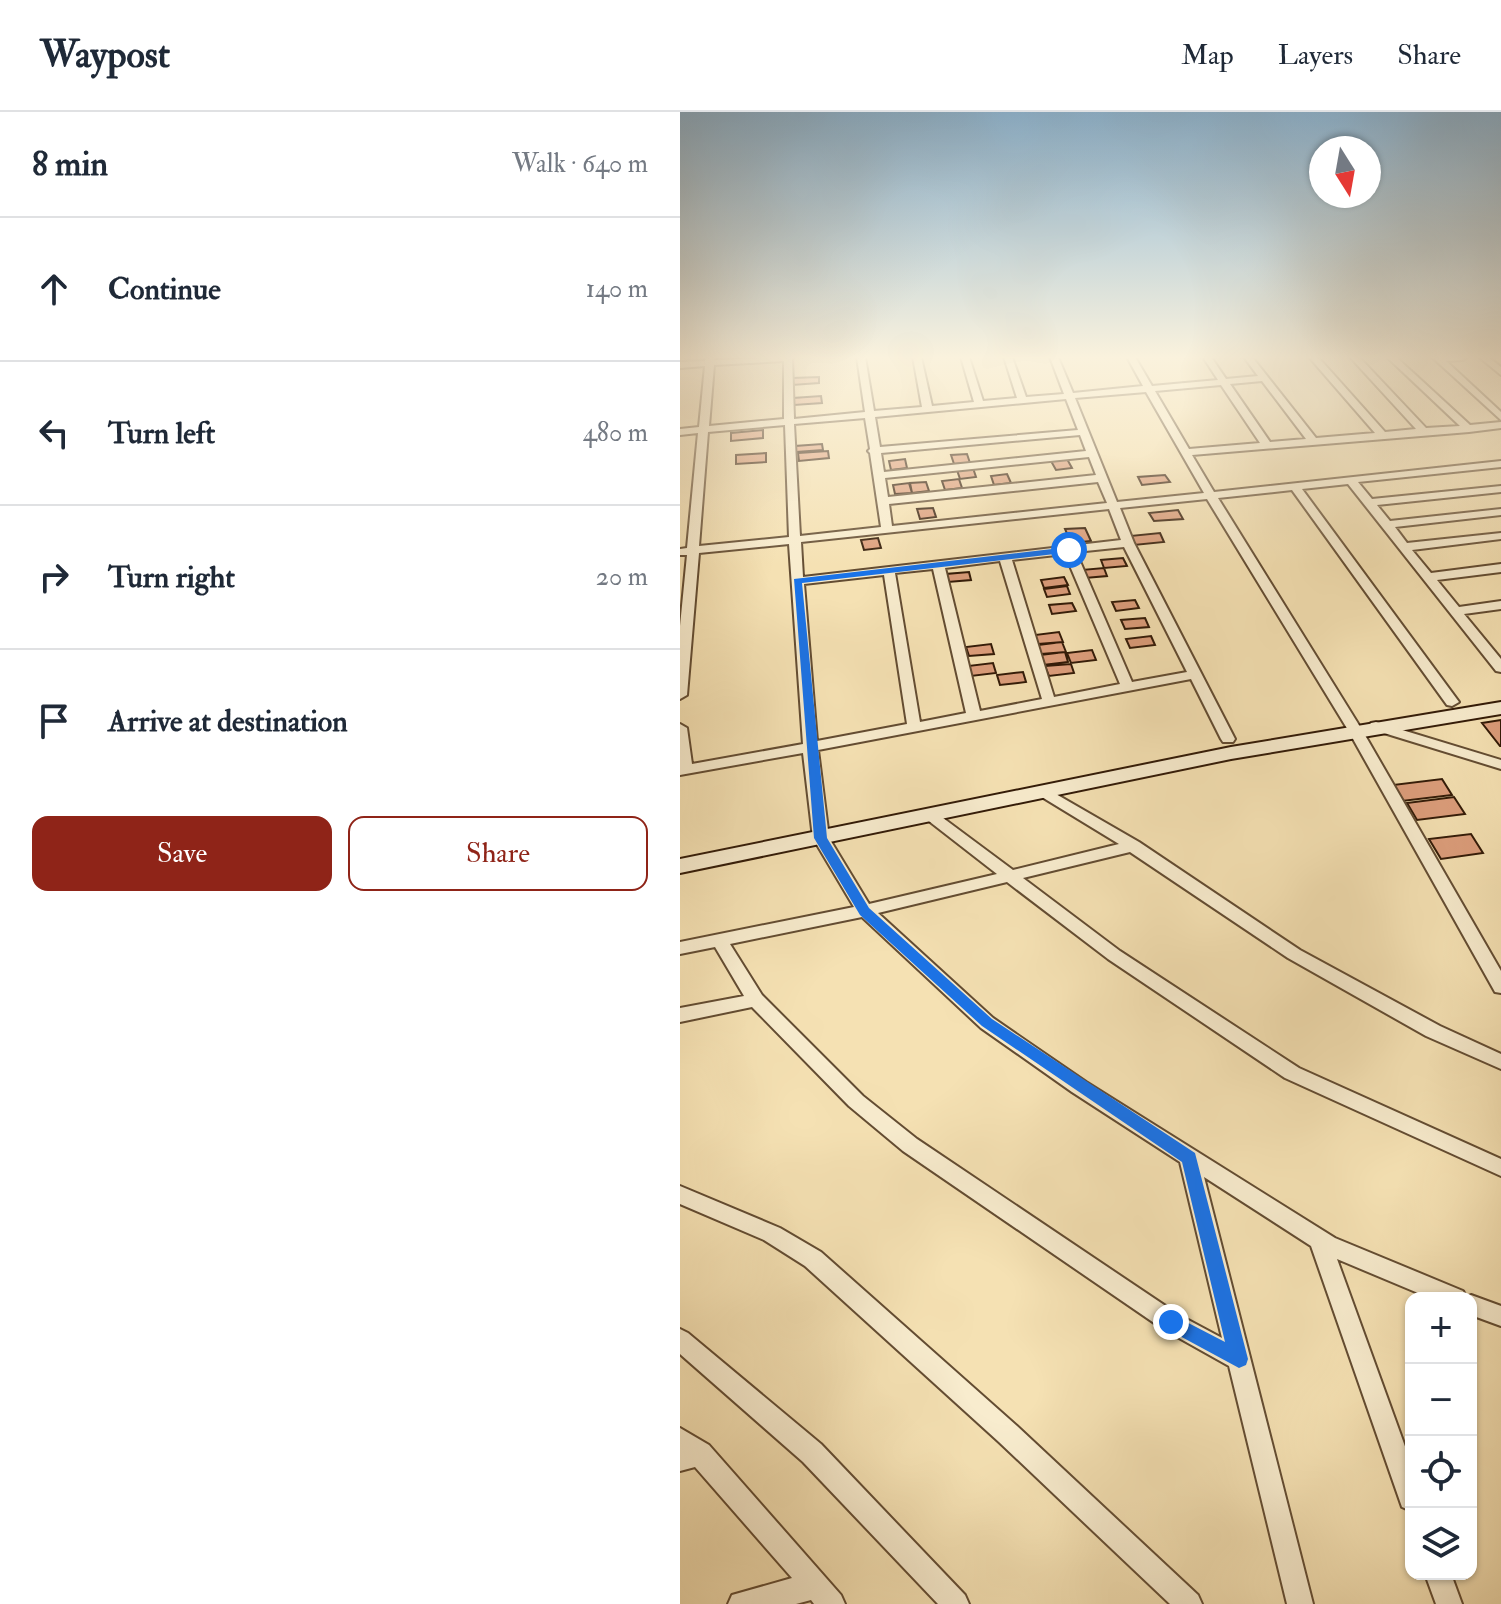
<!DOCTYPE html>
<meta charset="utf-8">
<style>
:root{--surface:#fff;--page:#f6f6f7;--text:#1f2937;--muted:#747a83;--line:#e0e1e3;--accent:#8f2418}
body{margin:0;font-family:"IM FELL Double Pica",serif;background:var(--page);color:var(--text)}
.controls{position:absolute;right:24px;bottom:24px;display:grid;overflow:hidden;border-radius:16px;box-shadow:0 2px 6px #0004}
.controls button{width:72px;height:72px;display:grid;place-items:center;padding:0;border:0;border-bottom:2px solid var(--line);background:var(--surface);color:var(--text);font:40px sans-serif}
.compass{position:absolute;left:629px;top:24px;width:72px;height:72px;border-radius:50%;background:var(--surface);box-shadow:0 2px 6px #0004;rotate:169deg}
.stop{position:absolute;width:24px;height:24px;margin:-18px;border:6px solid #1a73e8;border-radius:50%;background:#fff}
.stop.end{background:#1a73e8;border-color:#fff;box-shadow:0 2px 8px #0008}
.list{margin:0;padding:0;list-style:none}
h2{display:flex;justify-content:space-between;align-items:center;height:104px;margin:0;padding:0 32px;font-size:34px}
h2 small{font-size:26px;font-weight:400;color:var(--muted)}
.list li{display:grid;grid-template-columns:52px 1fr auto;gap:24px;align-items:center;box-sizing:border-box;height:144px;padding:0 32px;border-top:2px solid var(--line)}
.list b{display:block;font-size:30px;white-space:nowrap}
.list em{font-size:26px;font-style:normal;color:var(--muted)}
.actions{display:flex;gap:16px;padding:24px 32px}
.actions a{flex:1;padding:18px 0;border:2px solid var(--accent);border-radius:16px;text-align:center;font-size:28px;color:var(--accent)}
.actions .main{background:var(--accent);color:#fff}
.icon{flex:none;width:44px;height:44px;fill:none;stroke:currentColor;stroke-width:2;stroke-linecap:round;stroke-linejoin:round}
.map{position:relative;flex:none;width:821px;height:1492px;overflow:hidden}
header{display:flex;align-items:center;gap:48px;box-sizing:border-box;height:112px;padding:0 40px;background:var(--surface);border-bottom:2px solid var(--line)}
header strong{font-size:38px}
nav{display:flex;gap:44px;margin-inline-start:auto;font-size:28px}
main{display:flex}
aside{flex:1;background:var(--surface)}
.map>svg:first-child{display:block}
</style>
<header>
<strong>Waypost</strong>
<nav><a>Map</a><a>Layers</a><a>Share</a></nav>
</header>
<main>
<aside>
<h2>8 min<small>Walk · 640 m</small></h2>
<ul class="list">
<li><svg class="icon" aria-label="ahead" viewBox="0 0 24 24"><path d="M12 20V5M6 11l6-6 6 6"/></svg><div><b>Continue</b></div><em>140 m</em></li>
<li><svg class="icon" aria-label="left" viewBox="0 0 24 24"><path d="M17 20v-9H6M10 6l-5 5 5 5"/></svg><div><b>Turn left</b></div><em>480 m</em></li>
<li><svg class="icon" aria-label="right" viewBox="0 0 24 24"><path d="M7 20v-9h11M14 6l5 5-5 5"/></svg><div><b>Turn right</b></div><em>20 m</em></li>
<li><svg class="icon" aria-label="arrive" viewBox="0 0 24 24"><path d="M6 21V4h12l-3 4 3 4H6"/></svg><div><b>Arrive at destination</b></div></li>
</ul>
<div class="actions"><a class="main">Save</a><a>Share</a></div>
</aside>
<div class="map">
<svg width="821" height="1492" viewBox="0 0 821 1492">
<rect width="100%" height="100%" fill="#f5e1b3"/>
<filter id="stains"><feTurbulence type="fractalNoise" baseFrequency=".0025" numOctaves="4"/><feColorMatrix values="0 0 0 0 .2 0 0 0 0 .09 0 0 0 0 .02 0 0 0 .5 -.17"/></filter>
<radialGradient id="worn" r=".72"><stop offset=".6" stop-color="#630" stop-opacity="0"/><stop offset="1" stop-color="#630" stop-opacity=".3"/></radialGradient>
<path fill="#dd9e7c" stroke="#321a07" stroke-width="2" d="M139,265V271L112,273V266Z
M141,284L142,291L114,293L113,286Z
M83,318V326L51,329V321Z
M142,332L143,338L116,340L115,334Z
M148,339L149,346L119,349L118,341Z
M86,341V350L56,352V343Z
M287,342L290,351L274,352L271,343Z
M225,347L227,356L211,358L209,349Z
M387,347L392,356L376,358L371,349Z
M293,356L296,365L280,367L277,358Z
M327,362L331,371L314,373L311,364Z
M485,363L490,370L462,373L458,365Z
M279,367L282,376L265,378L262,369Z
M246,370L249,379L232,381L230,371Z
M229,371L232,381L215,382L213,373Z
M253,396L256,405L240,407L237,397Z
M498,398L503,407L474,409L469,401Z
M405,416L411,429L391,431L385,417Z
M480,421L484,430L454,433L450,424Z
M198,426L201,436L184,438L181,428Z
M443,446L447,454L424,456L421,448Z
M424,456L427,464L405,466L401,458Z
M289,460L291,468L268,470L266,462Z
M384,465L388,473L364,476L361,468Z
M387,474L390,482L367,485L364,477Z
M455,488L459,496L436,499L432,490Z
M392,491L396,499L372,502L369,493Z
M465,506L469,515L445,517L441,508Z
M379,520L383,530L358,532L355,523Z
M471,524L475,533L450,536L446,527Z
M382,530L386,540L361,542L358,533Z
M311,532L314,542L289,544L286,535Z
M412,538L416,548L391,551L387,541Z
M385,540L388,550L363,553L360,543Z
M313,551L316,561L291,564L288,554Z
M391,552L394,561L369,564L365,554Z
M343,560L346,570L320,573L317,563Z
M821,608V634H820L802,611Z
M762,667L772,683L722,689L713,673Z
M774,685L785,702L737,708L727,691Z
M791,722L803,741L761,747L749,727Z"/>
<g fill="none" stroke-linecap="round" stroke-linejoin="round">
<defs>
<path id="street" d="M26,245H34V248L112,245L114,307L185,300L177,245H185L194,299L242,295L233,245H241L252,294L294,290L281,245H289L303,289L337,286L324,245H332L346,285L384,282L370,245H378L393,281L463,274L447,245H455L472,274L538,268L523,245H531L546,267L578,264L564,245H572L636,326L695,321L629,245H638L705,320L736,317L670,245H679L746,316L780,314L707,245H716L790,313L821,310V316L789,320L512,343L534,380L821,349V355L678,370L692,387L821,374V380L697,393L710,409L821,397V403L715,415L727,431L821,421V427L732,438L751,461L821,452V460L757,468L779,495L821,489V497L784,502L821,547V560L816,559L668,372L622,377L779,590L772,594L767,593L612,378L538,386L682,618L821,859V881L815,880L668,618L527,387L440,396L454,431L555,627L553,630H543L541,627L511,567L138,638L149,726L189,792L317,762L245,706L242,703L250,698L255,700L333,758L439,732L357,682L354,679L362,674L459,730L620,838L760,914L821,942V957L746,924L608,846L450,740L343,766L440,839L619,956L821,1047V1064L605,966L428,847L327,770L198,801L313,906L406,970L655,1126L783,1179L786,1185L791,1183L821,1194V1214L791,1203V1186H750L657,1147L731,1351V1399L722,1395L631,1134L524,1065L633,1492H607L549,1254L483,1217L223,1039L169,994L72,895L0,910V896L64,884L35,835L0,842V830L174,795L133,726L123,641L0,663V612L7,616L12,652L123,632L109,432L19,441L7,583L0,587V514L7,443H0V437L7,436L18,321L0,323V317L19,315L25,254L0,256V250L25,249ZM104,249V307L29,314L34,253ZM582,269L626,327L590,330L550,272ZM541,273L580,331L509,337L475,279ZM466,280L524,381L437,390L395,286ZM386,287L398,318L200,335L195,305ZM185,306L190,337L188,339L190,341L201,415L120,424L114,312ZM105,313L109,425L19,434L28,320ZM400,323L406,339L204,360L201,341ZM409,345L416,363L208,385L205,366ZM418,370L427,391L212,414L209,392ZM429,397L441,428L123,465L121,430ZM444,435L507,560L452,570L396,440ZM385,442L440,572L374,585L332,448ZM320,449L362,587L300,599L265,456ZM253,457L286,601L240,610L215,461ZM204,463L227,612L137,629L124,472ZM182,805L301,916L392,980L500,1050L542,1226L499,1203L237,1027L183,984L82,883L50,832Z
M752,245H787L783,248L766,249L821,300V308Z
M799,245H808L821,255V263Z
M696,610L821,648V657L691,617L689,614L691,611Z
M0,1074L100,1116L141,1140L337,1314L518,1483L522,1492H490L319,1330L125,1154L84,1128L0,1092Z
M0,1217L8,1221L141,1332L285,1483L289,1492H258L123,1350L0,1242Z
M0,1316L29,1333L161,1483L165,1492H134L131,1488L116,1492H48L52,1483L112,1466L15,1355L0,1359Z
M745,1462H771L782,1492H756Z"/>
<path id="secondary" d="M821,590V602L551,647L0,761V747L551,635Z"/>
</defs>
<use href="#street" stroke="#634c32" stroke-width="4"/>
<use href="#secondary" stroke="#321a07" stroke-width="4"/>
<use href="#street" fill="#f8ecce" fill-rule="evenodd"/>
<use href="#secondary" fill="#f8ecce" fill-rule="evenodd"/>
</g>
<linearGradient id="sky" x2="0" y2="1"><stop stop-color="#8cb6d5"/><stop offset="0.54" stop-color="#faf2dd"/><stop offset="1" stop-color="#faf2dd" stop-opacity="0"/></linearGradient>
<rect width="821" height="454" fill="url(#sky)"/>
<path fill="#1a73e8" d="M389,435L392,440L122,471L147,726L189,796L312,907L515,1041L568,1247L566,1253L559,1256L485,1216L482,1210L485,1204L491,1202L545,1230L502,1050L302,914L180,803L134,726L114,467Z"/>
<rect width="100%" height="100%" filter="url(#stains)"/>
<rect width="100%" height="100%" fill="url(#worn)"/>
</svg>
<div class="controls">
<button>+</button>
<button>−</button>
<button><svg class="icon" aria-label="locate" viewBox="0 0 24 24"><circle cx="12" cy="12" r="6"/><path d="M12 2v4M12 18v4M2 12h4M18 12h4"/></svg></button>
<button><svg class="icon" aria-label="layers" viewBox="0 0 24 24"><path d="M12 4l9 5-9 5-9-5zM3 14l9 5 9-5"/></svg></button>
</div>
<svg class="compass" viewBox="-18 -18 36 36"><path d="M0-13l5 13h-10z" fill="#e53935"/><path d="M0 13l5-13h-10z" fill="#747a83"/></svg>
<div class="stop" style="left:389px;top:438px"></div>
<div class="stop end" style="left:491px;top:1210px"></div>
</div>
</main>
